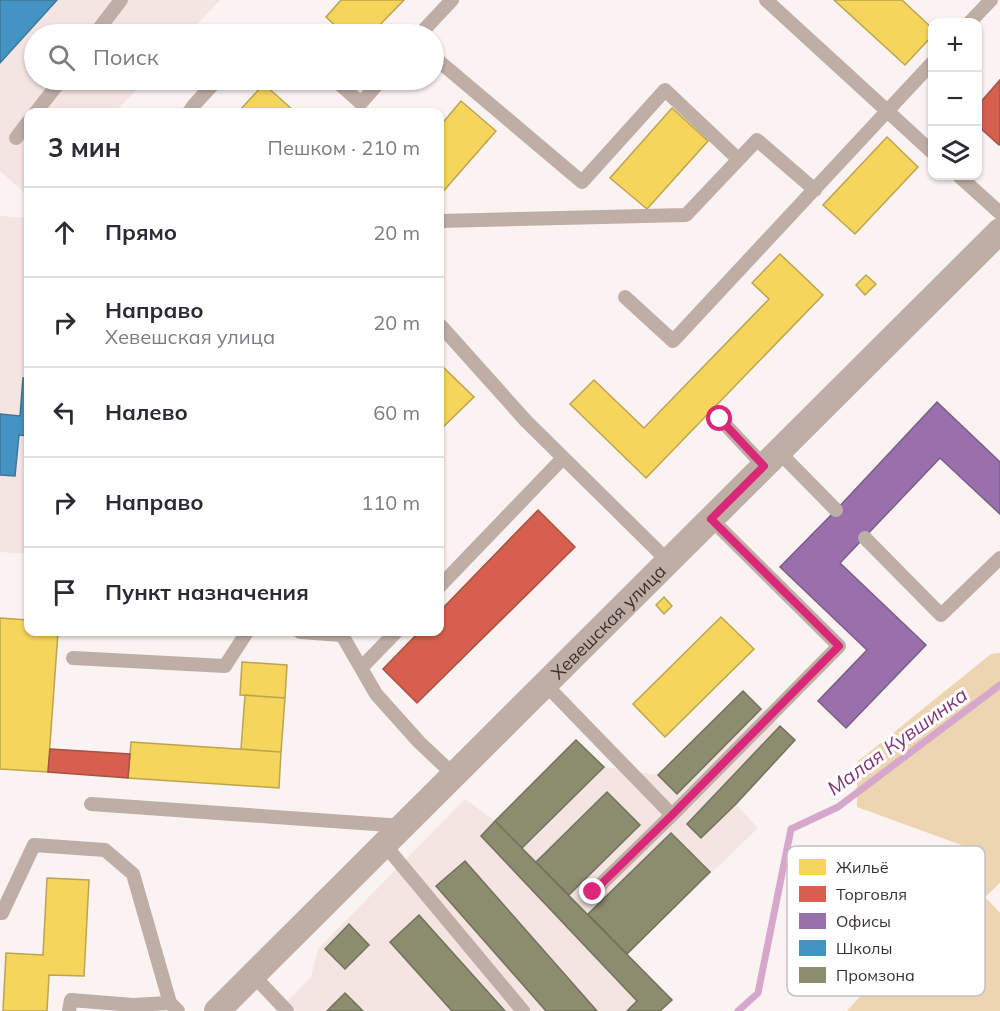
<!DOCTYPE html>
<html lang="ru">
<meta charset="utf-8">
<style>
:root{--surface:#fff;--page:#f7f7f7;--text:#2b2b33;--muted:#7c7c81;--line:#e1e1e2}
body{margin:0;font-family:Mulish,sans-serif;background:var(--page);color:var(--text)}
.controls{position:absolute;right:18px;top:18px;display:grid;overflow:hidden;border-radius:12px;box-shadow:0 2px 4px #0004}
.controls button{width:54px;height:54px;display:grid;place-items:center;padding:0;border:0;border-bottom:2px solid var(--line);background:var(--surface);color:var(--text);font:30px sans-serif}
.stop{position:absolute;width:18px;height:18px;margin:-14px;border:4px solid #db2777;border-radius:50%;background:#fff}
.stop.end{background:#db2777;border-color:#fff;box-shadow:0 2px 6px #0008}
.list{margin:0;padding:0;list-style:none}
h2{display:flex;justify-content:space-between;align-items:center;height:78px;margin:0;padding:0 24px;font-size:26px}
h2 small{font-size:20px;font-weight:400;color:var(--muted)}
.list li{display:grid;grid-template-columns:39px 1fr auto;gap:18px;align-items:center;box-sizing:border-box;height:90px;padding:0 24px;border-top:2px solid var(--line)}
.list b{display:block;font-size:22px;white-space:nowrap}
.list p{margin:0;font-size:20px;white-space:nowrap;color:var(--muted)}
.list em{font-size:20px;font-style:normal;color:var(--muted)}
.icon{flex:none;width:33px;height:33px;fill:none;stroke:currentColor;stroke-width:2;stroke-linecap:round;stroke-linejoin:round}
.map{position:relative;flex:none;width:1000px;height:1011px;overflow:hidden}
.search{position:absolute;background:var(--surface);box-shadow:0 2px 4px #0004;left:24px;top:24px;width:420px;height:66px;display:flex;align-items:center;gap:15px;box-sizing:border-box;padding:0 21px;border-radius:33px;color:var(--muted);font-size:22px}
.panel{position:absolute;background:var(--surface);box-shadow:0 2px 4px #0004;left:24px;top:108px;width:420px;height:528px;border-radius:12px}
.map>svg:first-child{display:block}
</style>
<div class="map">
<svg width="1000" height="1011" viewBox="0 0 1000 1011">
<rect width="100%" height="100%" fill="#faf3f2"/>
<path fill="#f4e5e3" d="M0,0H220L188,34H34V80H146L115,112H28V196L0,171Z
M0,216L28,218V554L0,552Z
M743,691L795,740L736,804L758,828L627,954L672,1000L660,1011H278L311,977L318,949L465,799L495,821L576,740L604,767L658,775Z"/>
<path fill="#edd5b1" d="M1000,653V883L985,897L1000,913V1011H847L986,854L857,807V762L991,654Z"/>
<path fill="#f6d55c" stroke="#bda44f" stroke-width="1.5" d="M341,0H404L371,34H344L326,17Z
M834,0H902L932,28V36L905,65Z
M264,84L295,112H238Z
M461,101L496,131L440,195V126Z
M672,108L708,141L647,209L610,178Z
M887,137L918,167L855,234L823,205Z
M780,254L823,295L646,478L570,404L594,380L644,428L769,299L752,283Z
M866,275L876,284L865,295L856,285Z
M443,367L474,397L440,430V371Z
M664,597L672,606L664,614L656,605Z
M721,617L754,649L665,737L633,704Z
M0,618L28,620V632H58L48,772L0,769Z
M242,662L287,665L285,698L240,695Z
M245,695L285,698L281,752L241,749Z
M131,742L281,752L279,788L128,778Z
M47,878L89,880L84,976L49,975L47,1011H3L6,953L43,955Z"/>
<path fill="#d6604d" stroke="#a65245" stroke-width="1.5" d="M1000,80V144L999,145L978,126V105Z
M538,510L575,547L417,703L383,669L419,632H440V611Z
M50,749L130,754L128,778L48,772Z"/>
<path fill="#9970ab" stroke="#7c5d86" stroke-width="1.5" d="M937,402L1000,462V514L940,458L840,563L926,645L846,728L818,701L867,650L780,567L836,510Z"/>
<path fill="#4393c3" stroke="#3f7697" stroke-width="1.5" d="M0,0H57L0,63Z
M23,378L28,379V436L19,435L15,476L0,475V414L20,416Z"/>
<path fill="#8c8c6e" stroke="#72715c" stroke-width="1.5" d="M743,691L761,709L677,794L658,775Z
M780,726L795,740L736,804L701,838L687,824Z
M576,740L604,767L522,848L495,821Z
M607,792L640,825L569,895L536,862Z
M495,821L672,1000L660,1011H627L637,1001L481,836Z
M671,833L710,872L627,954L588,914Z
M465,861L597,1011H546L436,886Z
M419,915L505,1011H452L390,942Z
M349,924L369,945L345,969L325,949Z
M345,993L363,1011H327Z"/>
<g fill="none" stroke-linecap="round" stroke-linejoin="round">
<path stroke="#d5a7cb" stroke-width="7" d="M738,1011L758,993L791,829L838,807L1000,685"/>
<path stroke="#beaea5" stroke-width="14" d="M766,0L932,152
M970,22L991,0
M95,34L121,0
M420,34L452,0
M434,57L582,182L665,90L738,159
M335,80L361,103L381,80
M36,112L61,80
M189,112L194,105L217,80
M16,138L28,122
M959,176L1000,213
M440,221L686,215L757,140L815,190
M625,297L673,341L932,63
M440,328L441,326L526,421L668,561
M720,419L764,466
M779,452L836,510
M865,538L941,615L1000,558
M440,586L563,458
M300,632L342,635L376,694L419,742L454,775
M73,658L225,666L247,632
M361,668L396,632
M545,684L672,815
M91,804L403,826
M384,844L523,1011
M593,892L672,815L839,646L711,519
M0,913H2L34,845L105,850L133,874L170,1003L178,1011
M253,975L287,1011
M69,1011L71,1000L133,1005L170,1003"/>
<path stroke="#beaea5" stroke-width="26" id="s1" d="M217,1011L1000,231"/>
</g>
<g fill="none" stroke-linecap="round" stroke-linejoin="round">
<path stroke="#db2777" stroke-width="8" d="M593,892L672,815L839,646L711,519L764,466L720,419"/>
</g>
<g text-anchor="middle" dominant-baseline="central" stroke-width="6" stroke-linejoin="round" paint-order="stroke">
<g font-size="18" fill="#373131" stroke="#fff">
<text stroke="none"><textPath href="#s1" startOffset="552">Хевешская улица</textPath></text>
</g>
<g font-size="20" font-style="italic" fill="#813677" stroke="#fff">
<text transform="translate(897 741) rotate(-36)">Малая Кувшинка</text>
</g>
</g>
<rect x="787" y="846" width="198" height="150" rx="9" fill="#fff" stroke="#c3c1c1" stroke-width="1.5"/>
<rect x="799" y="859" width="27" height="16" fill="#f6d55c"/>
<rect x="799" y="886" width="27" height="16" fill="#d6604d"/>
<rect x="799" y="913" width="27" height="16" fill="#9970ab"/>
<rect x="799" y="940" width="27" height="16" fill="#4393c3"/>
<rect x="799" y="967" width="27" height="16" fill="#8c8c6e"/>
<g font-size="16" fill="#373131">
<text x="836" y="873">Жильё</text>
<text x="836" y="900">Торговля</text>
<text x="836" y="927">Офисы</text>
<text x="836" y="954">Школы</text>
<text x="836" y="981">Промзона</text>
</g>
</svg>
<div class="controls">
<button>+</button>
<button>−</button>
<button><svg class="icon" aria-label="layers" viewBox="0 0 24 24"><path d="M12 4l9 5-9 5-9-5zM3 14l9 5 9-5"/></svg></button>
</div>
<div class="stop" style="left:720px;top:419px"></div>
<div class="stop end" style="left:593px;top:892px"></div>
<div class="search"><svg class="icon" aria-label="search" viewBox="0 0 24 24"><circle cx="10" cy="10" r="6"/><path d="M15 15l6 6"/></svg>Поиск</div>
<section class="panel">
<h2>3 мин<small>Пешком · 210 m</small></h2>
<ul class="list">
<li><svg class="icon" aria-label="ahead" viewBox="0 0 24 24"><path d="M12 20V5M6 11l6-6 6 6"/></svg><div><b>Прямо</b></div><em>20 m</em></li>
<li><svg class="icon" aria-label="right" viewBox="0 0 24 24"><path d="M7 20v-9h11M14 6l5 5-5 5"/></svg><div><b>Направо</b><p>Хевешская улица</p></div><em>20 m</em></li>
<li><svg class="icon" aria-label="left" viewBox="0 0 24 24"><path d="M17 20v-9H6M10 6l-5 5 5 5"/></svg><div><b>Налево</b></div><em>60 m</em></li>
<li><svg class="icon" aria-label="right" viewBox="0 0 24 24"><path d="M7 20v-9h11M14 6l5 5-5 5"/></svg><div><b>Направо</b></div><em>110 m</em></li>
<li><svg class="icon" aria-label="arrive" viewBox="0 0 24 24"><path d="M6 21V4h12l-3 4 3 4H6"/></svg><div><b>Пункт назначения</b></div></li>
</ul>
</section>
</div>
